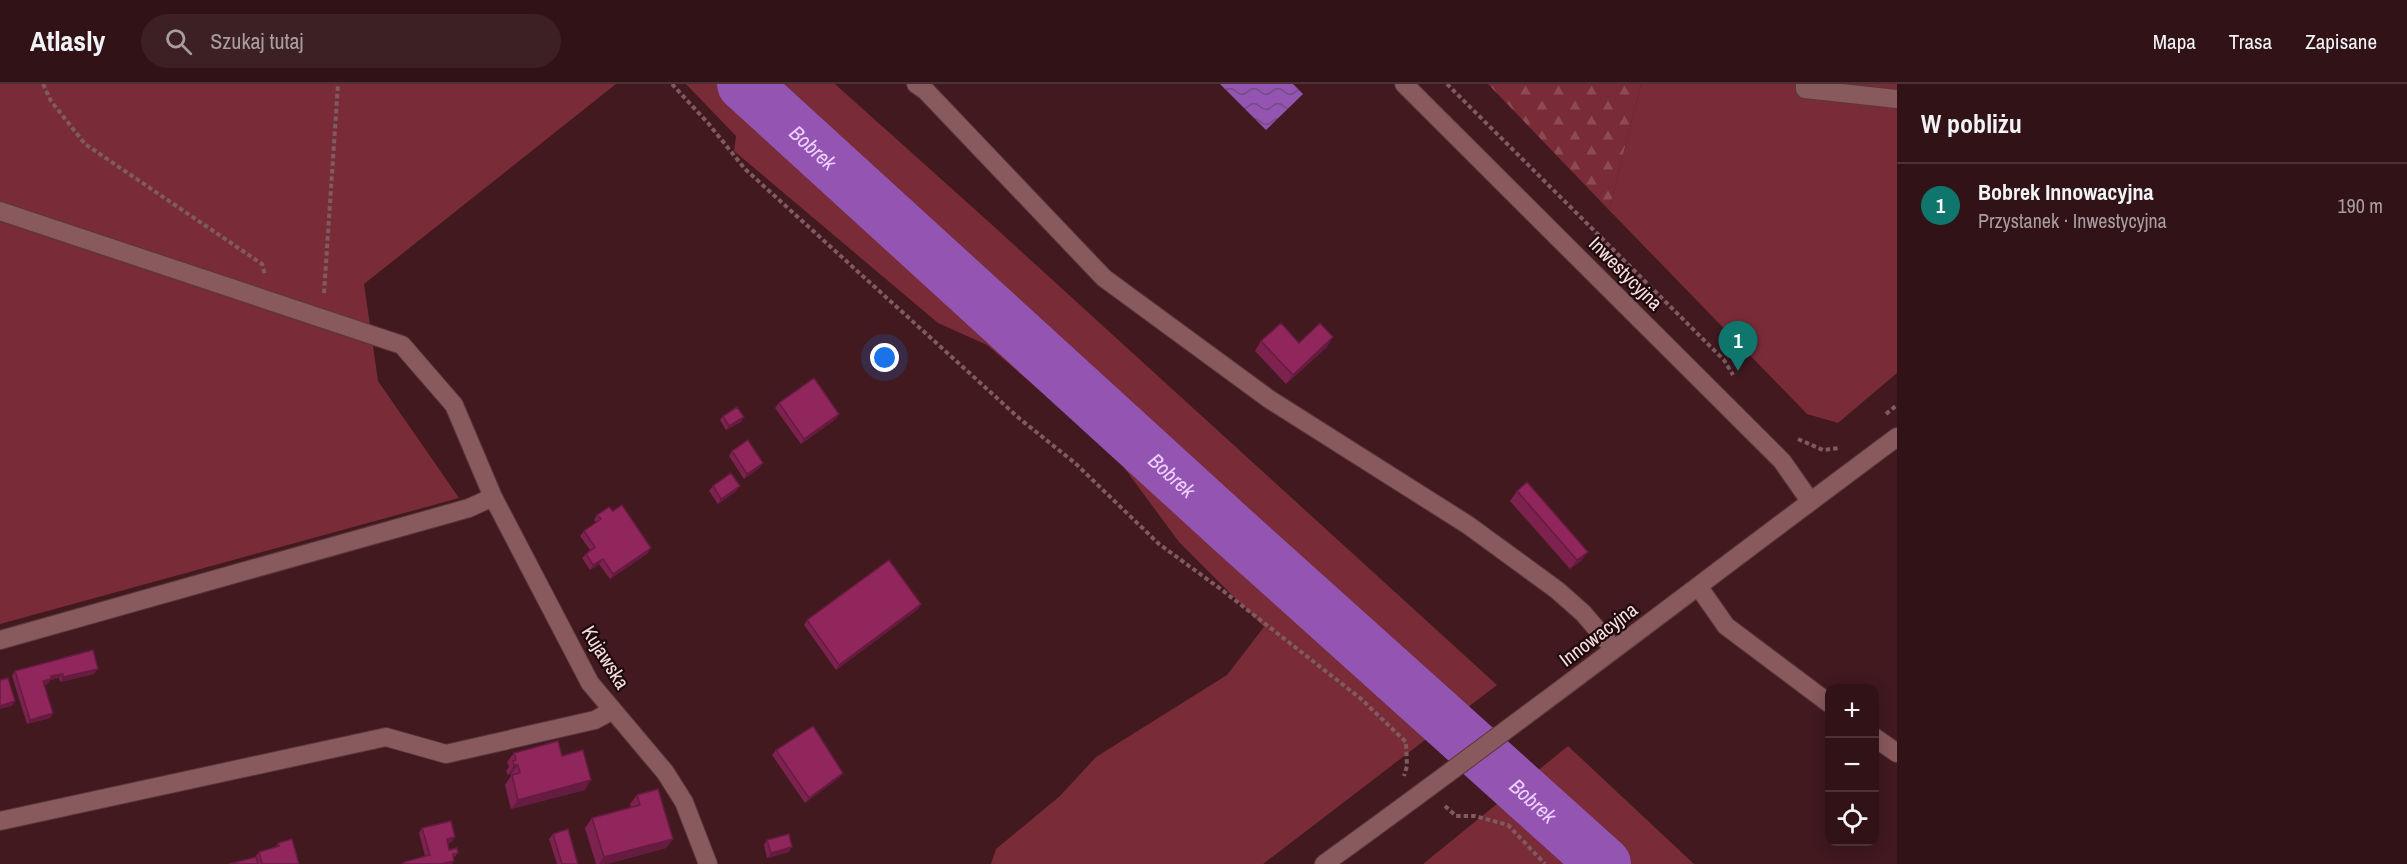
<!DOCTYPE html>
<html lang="pl">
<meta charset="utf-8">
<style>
:root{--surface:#311317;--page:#3d2024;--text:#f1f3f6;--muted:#a89ea1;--line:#4c3236;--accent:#0f766e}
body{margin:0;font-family:"Archivo Narrow",sans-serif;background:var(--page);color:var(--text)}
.controls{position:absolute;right:18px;bottom:18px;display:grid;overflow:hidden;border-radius:12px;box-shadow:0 3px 15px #0003}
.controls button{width:54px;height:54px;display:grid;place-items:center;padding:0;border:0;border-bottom:2px solid var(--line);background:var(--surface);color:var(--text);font:30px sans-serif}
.you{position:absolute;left:885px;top:274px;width:21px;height:21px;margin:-15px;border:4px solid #fff;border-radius:50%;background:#1a73e8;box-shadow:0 0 0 9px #1a73e833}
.badge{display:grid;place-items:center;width:39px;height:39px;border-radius:50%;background:var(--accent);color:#fff;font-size:20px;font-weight:700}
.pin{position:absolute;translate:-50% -50px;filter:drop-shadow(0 2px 3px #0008)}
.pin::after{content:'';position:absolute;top:32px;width:21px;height:18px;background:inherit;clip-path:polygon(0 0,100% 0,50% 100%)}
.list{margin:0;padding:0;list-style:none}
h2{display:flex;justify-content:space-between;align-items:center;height:78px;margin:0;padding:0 24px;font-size:26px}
h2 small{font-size:20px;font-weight:400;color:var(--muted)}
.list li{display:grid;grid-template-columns:39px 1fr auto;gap:18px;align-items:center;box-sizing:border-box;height:84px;padding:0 24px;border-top:2px solid var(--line)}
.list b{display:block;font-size:22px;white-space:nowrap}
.list p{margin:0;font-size:20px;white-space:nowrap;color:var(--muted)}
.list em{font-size:20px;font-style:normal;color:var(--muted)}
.icon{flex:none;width:33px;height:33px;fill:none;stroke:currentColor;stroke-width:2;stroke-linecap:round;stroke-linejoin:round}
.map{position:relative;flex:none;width:1897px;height:780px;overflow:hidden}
header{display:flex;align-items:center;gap:36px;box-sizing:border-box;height:84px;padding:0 30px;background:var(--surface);border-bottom:2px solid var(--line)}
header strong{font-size:28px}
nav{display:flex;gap:33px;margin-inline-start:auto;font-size:21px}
.search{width:420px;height:54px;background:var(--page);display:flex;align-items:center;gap:15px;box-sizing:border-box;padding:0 21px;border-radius:33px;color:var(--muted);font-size:22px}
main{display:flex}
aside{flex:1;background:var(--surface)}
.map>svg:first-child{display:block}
</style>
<header>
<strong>Atlasly</strong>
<div class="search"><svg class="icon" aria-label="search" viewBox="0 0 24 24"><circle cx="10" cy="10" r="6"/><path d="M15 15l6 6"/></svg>Szukaj tutaj</div>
<nav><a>Mapa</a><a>Trasa</a><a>Zapisane</a></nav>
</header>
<main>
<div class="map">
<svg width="1897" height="780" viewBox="0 0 1897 780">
<defs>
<pattern id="forest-firs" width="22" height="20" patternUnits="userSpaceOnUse" patternTransform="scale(1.5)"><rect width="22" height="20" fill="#792c38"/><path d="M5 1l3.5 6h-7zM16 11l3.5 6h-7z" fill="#8d4a54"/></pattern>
<pattern id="water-waves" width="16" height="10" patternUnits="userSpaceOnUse" patternTransform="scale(1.5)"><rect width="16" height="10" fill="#9455b2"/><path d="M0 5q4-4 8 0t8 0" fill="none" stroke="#734c80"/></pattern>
</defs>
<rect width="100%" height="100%" fill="#41191f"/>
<path fill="#792c38" d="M0,0H616L364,200L378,297L459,414L0,540Z
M686,0H835L990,139L1497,601L1263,780H991L996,765L1060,712L1096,673L1227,591L1264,543L1179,458L1114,370L987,261L938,239L734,67L736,52Z
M1641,0H1897V289L1838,339L1807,330L1609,126Z
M1568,662L1694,780H1423Z"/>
<path fill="url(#forest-firs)" d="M1488,0H1641L1609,126Z"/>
<path fill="url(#water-waves)" d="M1220,0H1293L1303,10L1266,46Z"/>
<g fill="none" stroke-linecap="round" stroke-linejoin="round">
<path stroke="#9455b2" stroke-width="54" id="s1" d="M744,0L1238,451L1604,780"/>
<defs>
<path id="minor" d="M916,0L926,7L1104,194L1269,315L1468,441L1557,506L1583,529L1614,565
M1404,0L1782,377L1810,417
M1805,0V5L1897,15
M0,127L402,261L454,321L493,413L590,599L665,688L684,718L708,780
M1698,502L1726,542L1830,620
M0,556L469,424L493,413
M1874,653L1897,669
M0,737L386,653L446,670L595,636L613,626
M1324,780C1517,641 1706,495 1897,353"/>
</defs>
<use href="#minor" stroke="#59373b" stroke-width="20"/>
<path stroke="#7f5b5f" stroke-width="4" stroke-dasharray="4.5 3" stroke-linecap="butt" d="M43,0L51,17L85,60L262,180L265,191
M672,0L708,39L745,85L1020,335L1075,379L1159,460L1222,506L1360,614L1406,658L1407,682L1404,692
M1447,0L1724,276L1733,291
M324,209L338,0
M1886,330L1897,321
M1798,355L1823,366L1839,364
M1445,722L1456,732H1475L1508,741L1545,780"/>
<use href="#minor" stroke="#88595d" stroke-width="18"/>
</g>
<path fill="#7d214f" d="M1261,257L1299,259L1327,263L1286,300L1255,267Z
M779,319L839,330L836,335L801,360L775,324Z
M723,332L744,333L741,338L726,346L720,336Z
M732,367L763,379L759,384L744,395L729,372Z
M713,402L736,407L718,420L709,407Z
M1517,407L1581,477L1570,485L1510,417Z
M597,431L648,469L610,495L599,480L590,486L582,474L590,466L580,452L584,447L596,438L594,436Z
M921,520L918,525L836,586L804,541L807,536Z
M15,587L94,590L60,598L59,594L50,596L48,600L44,601L53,629L50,634L27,640L12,592Z
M776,666L843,689L840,693L805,719L772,671Z
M514,669L562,672L585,706L511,725L505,701L511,692V690L508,691L506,687L509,683L507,678Z
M637,711L673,755L666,764L607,780H596L585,744L592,734L631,724L630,720Z
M422,744L452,758L448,759L449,766L458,769L453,774L452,780H402L404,778L425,772L419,749Z
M553,750L578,780H557L549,755Z
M767,756L789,768L767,774L764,761Z
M278,759L299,780H228L255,773L259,768L275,764Z"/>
<path fill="#661b40" d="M1333,253L1327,263L1286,300L1293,291Z
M839,330L836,335L801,360L804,355Z
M744,333L741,338L726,346L729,342Z
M763,379L759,384L744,395L747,390Z
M740,402L736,407L718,420L721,415Z
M651,464L648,469L610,495L613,490Z
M1588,468L1581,477L1570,485L1577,476Z
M603,475L599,480L590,486L593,481Z
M921,520L918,525L836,586L839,581Z
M98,585L94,590L60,598L63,593Z
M63,590L59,594L50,596L48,600L40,602L43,597L51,592Z
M15,617L12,622L0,625V622Z
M53,629L50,634L27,640L30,636Z
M514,681H518L511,690L508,691Z
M843,689L840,693L805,719L809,714Z
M591,696L585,706L511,725L518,716Z
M455,753L452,758L444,760L447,755Z
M673,755L666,764L607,780H599L604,773Z
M792,763L789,768L767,774L771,769Z
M454,777L452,780H440Z"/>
<path fill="#91265c" stroke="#661b40" stroke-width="1.5" d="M1281,239L1299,259L1320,239L1333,253L1293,291L1261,257Z
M814,294L839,330L804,355L779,319Z
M737,323L744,333L729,342L723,332Z
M748,356L763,379L747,390L732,367Z
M731,389L740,402L721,415L713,402Z
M1527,398L1588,468L1577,476L1517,407Z
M622,421L651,464L613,490L603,475L593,481L586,470L595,463L584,447L601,435L597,431L609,423L613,427Z
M889,476L921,520L839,581L807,536Z
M93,566L98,585L63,593V590L51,592V595L43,597L53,629L30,636L15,587Z
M8,594L15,617L0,622V596Z
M813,642L843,689L809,714L776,666Z
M558,657L562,672L583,666L591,696L518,716L512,691L520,689L518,681H514L513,677L516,676L514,669Z
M658,705L673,755L604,773L592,734L640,721L637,711Z
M451,737L455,753L447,755L449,766L457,764L458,769L453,770L454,777L440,780H404V778L430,771L422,744Z
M568,745L578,780H562L553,750Z
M789,750L792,763L771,769L767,756Z
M292,755L299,780H262L259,768L279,762L278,759Z
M256,773L258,780H229Z"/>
<g text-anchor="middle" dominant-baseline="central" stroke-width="4.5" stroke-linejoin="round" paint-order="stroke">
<g font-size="20" fill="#f9ddde" stroke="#1d0b0d">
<text transform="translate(1626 189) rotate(45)">Inwestycyjna</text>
<text transform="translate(1598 550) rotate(-37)">Innowacyjna</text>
<text transform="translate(606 573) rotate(58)">Kujawska</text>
</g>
<g font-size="21" font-style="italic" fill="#eecfff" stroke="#1d0b0d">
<text stroke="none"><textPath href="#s1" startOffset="94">Bobrek</textPath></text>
<text stroke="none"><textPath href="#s1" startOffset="580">Bobrek</textPath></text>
<text stroke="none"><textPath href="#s1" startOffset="1066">Bobrek</textPath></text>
</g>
</g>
</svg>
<div class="controls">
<button>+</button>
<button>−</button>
<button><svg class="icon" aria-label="locate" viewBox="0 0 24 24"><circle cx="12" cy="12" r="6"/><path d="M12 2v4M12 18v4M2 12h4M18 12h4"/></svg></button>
</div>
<div class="you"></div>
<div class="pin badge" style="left:1738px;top:287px">1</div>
</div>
<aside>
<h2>W pobliżu<small></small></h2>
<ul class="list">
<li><span class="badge">1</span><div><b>Bobrek Innowacyjna</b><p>Przystanek · Inwestycyjna</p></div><em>190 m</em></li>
</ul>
</aside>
</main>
